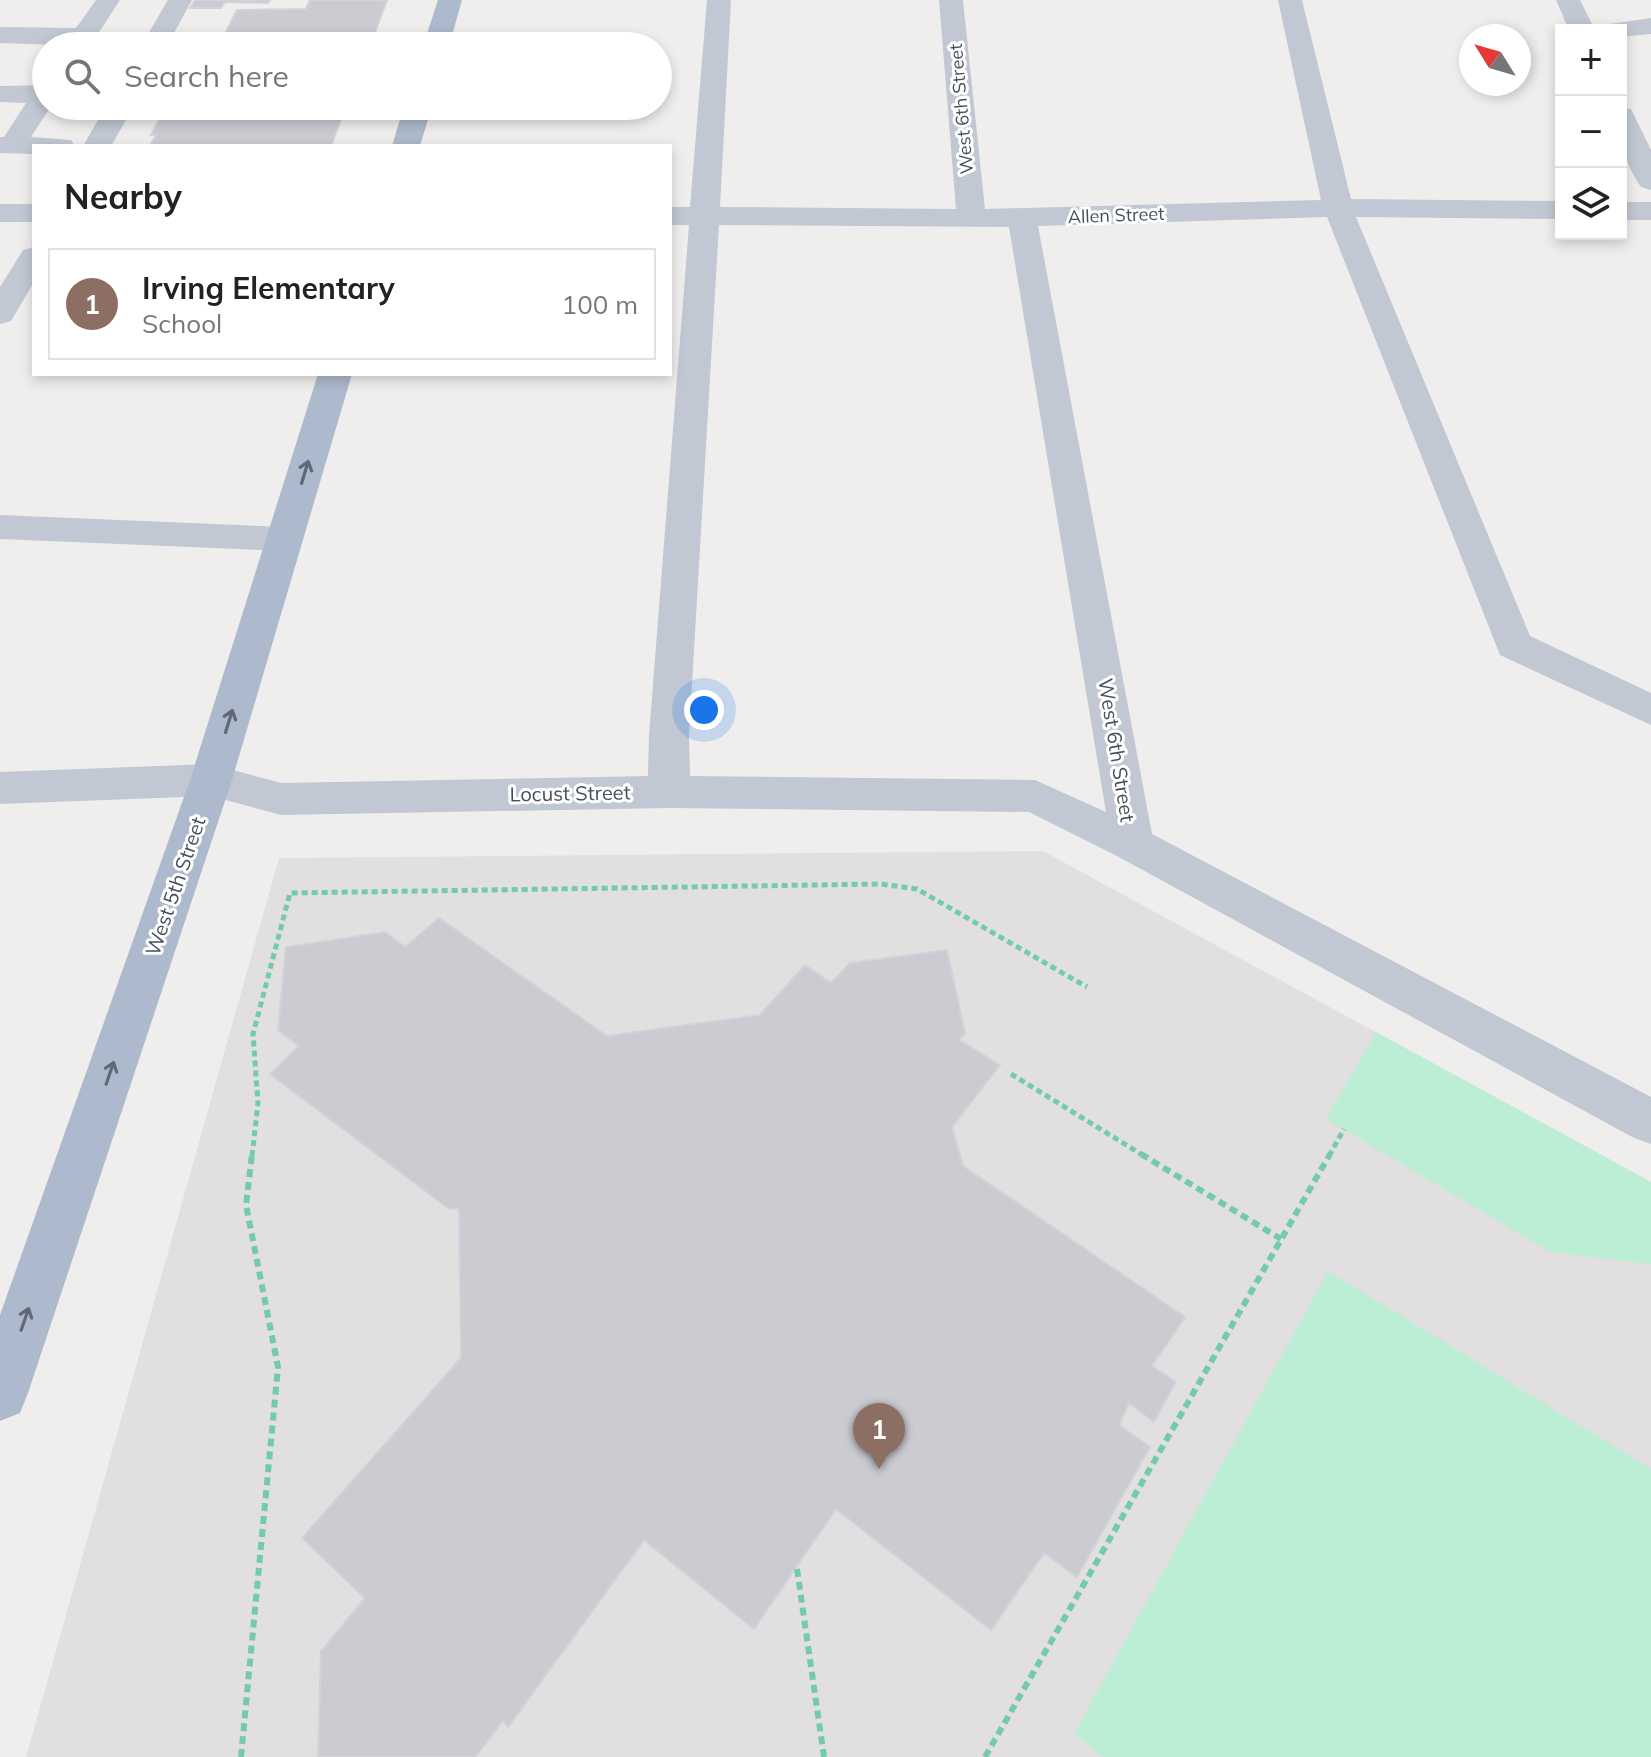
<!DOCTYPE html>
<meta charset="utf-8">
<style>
:root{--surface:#fff;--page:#f2f2f2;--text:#222;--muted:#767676;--line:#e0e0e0;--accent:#b45309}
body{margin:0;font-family:Mulish,sans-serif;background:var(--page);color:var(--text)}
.controls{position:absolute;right:24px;top:24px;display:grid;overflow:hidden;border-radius:0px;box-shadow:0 4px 12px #0003}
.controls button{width:72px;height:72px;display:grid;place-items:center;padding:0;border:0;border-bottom:2px solid var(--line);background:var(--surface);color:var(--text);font:40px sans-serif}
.compass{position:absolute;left:1459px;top:24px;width:72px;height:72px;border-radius:50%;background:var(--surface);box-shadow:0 4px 12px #0003;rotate:307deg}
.you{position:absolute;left:704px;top:710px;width:28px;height:28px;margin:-20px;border:6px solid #fff;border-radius:50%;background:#1a73e8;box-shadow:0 0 0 12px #1a73e833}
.badge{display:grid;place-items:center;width:52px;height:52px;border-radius:50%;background:var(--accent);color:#fff;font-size:26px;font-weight:700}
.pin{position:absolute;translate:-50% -66px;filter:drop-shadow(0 2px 4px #0008)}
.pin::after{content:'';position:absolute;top:42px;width:28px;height:24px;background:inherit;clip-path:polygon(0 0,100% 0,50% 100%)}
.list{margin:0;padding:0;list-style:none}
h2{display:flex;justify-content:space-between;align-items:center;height:104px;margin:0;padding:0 32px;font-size:34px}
h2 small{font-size:26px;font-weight:400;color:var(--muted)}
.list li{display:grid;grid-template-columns:52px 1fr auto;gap:24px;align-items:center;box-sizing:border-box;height:112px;margin:0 16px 16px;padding:0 16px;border:2px solid var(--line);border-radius:0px}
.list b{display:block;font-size:30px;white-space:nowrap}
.list p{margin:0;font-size:26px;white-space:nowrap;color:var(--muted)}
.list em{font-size:26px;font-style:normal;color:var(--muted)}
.icon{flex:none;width:44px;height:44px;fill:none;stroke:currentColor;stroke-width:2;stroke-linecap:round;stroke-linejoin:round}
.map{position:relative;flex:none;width:1651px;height:1757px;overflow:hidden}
.search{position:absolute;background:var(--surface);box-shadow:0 4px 12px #0003;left:32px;top:32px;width:640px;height:88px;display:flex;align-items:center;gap:20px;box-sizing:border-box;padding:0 28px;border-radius:44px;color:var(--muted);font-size:30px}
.panel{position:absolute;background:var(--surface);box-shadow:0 4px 12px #0003;left:32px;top:144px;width:640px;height:232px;border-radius:0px}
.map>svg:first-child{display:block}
</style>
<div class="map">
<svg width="1651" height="1757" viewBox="0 0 1651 1757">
<rect width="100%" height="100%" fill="#f0eeed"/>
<path fill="#e1dfdf" d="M1043,851L1651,1182V1757H26L279,858Z"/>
<path fill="#bceed5" d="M1376,1032L1651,1182V1264L1550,1252L1326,1119Z
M1328,1271L1651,1469V1757H1103L1074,1734Z"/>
<path fill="#caccd2" stroke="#d1d3d9" stroke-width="2" d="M195,0H270L268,3L225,2L221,8H190Z
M310,0H387L370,46H219L237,10L306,9Z
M210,106H346L331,146H150L156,135H151L159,120L204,116Z
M439,918L607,1036L760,1015L805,965L831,983L850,963L947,950L965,1033L959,1040L1000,1065L952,1127L963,1166L1185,1317L1152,1366L1176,1382L1154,1422L1129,1403L1119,1425L1150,1447L1077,1577L1044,1553L991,1630L836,1509L754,1629L644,1540L508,1727L503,1721L475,1757H318L321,1651L365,1598L302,1538L461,1358L459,1208L449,1209L270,1074L299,1046L278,1030L286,947L385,932L405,947Z"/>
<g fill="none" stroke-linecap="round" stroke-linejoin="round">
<path stroke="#74cbab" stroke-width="5" stroke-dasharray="6 4" stroke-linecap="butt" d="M1011,1074L1144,1156
M252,1156L258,1103L253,1034L290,893L881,884L917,889L1087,987
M1329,1156L1344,1129"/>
<path stroke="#74cbab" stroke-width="6" stroke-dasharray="8 5" stroke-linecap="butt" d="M1141,1154L1281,1239
M797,1569L824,1757
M241,1757L278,1367L246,1205L252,1154
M985,1757L1330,1154"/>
<path fill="#c1c8d3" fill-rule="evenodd" d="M96,0H120L90,46L0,43V27L76,28Z
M168,0H192L167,46H141Z
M707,0H731L720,207L956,209L939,0H963L985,209L1321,200L1278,0H1302L1351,199L1561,201V219L1356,217L1530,636L1651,693V725L1500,655L1327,217L1038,226L1152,834L1651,1097V1144L1634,1138L1117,856L1029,812L669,808L281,815L211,796L0,804V772L211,764L281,783L648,776L649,735L689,225H670V207H690ZM719,225L1009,227L1106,812L1035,780L690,776L689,735Z
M1556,0H1580L1595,30H1569Z
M1651,18V34L1621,37V30H1599L1603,25Z
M46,85V106H51L31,137L71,140L75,146H34V154L0,153V137H4L26,103L0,102V86Z
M106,106H134L111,146H83Z
M1621,107L1631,109L1651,150V190L1641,187C1622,160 1621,138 1621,107Z
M1621,202H1651V220H1621Z
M0,204H34V222H0Z
M34,247V282L11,321L0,324V287L23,250Z
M0,515L285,527L298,530L303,539L298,548L285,551L0,539Z"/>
<path fill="#adb9cc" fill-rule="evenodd" d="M438,0H462L449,46H423Z
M404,106H432L420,146H392Z
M318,374H352L232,780L28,1393L20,1413L0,1421V1315L190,780Z"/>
</g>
<defs><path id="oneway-shaft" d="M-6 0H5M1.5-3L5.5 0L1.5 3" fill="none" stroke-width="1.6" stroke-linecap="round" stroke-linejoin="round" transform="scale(2)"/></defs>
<g stroke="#606976">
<use href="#oneway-shaft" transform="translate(305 472) rotate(-73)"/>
<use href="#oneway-shaft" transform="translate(229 721) rotate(-73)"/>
<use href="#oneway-shaft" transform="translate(110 1073) rotate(-71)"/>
<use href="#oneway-shaft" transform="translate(25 1319) rotate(-71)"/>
</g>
<g text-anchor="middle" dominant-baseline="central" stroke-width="6" stroke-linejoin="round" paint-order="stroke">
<g font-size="18" fill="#464e5a" stroke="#fff">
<text transform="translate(961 109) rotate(-95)">West 6th Street</text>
<text transform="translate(1116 215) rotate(-2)">Allen Street</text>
</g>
<g font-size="20" fill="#464e5a" stroke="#fff">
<text transform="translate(1117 750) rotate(81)">West 6th Street</text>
<text transform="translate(570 793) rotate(-1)">Locust Street</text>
<text transform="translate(175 886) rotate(-71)">West 5th Street</text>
</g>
</g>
</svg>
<div class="controls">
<button>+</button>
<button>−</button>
<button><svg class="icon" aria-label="layers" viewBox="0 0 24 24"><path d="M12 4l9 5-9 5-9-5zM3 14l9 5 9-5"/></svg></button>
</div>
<svg class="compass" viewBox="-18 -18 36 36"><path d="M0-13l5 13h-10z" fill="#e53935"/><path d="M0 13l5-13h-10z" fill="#767676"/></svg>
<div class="you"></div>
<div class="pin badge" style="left:879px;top:1469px;background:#8d6e63">1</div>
<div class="search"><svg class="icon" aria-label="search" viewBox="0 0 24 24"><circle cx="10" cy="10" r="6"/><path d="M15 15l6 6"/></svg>Search here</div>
<section class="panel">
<h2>Nearby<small></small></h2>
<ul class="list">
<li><span class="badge" style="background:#8d6e63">1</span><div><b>Irving Elementary</b><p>School</p></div><em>100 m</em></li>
</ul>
</section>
</div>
